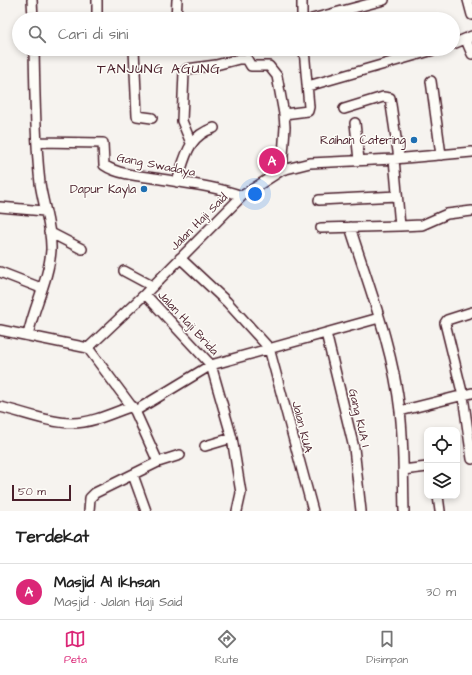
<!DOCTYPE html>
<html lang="id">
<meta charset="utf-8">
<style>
:root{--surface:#fff;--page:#f6f6f6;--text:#222;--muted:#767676;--line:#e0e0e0;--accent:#db2777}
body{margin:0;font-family:"Architects Daughter",sans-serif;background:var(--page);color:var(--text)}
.controls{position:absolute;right:12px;bottom:12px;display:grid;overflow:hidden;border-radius:8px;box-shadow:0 2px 6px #0003}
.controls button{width:36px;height:36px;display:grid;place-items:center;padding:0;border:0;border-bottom:1px solid var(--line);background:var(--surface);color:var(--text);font:20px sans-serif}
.scale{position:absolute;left:12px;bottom:10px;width:59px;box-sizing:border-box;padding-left:4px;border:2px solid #4a1f2b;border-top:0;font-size:11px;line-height:14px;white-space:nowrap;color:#4a1f2b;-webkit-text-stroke:3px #fdfcf7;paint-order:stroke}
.you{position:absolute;left:255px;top:194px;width:14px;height:14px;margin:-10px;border:3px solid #fff;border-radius:50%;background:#1a73e8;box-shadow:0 0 0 6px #1a73e833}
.badge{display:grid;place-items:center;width:26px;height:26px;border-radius:50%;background:var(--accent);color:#fff;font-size:13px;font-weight:700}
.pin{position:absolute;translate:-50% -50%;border:2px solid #fff;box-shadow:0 1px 4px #0006}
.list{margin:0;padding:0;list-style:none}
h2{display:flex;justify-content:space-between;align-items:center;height:52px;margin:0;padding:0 16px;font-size:17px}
h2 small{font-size:13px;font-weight:400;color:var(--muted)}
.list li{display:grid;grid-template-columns:26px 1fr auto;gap:12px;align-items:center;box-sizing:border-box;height:56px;padding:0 16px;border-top:1px solid var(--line)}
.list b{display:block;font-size:15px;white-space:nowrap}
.list p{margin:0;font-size:13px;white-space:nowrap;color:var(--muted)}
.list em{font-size:13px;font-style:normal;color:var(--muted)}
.icon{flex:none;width:22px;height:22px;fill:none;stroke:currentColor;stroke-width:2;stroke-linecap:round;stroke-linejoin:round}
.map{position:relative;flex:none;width:472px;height:511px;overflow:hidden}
.search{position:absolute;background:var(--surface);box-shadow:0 2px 6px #0003;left:12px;right:12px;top:12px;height:44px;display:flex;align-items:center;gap:10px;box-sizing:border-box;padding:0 14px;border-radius:22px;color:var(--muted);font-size:15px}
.sheet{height:108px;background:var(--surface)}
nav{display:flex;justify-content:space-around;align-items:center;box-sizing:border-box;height:56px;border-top:1px solid var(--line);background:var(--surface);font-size:11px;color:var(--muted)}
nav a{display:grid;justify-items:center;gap:2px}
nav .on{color:var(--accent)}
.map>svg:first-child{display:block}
</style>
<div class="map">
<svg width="472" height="511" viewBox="0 0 472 511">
<rect width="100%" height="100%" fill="#f6f3ef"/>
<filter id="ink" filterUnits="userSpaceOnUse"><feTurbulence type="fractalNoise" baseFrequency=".025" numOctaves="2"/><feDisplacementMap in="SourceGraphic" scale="8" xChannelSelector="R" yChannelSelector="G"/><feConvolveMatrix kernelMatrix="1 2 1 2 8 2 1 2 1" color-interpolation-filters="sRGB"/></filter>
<g filter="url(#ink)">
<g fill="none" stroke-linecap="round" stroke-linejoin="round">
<defs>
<path id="minor" d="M32,0L33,19
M97,0V19
M468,0L472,15
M176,19L177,0
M302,19V0
M312,19L384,0
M466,40L472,54
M453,44L472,36
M134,49L137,116L152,118
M431,81L441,155
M308,86L437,49
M344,109L383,97L390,98L399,158
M355,123L359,160
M37,142L103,143L104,165C117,174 138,176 154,178C184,183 214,186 242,196
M191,143L182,121L184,72L187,69L216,65L239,59H247L251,66H269L277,76L284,114
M282,170L285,127L284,114L308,111L309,107L304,49
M177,182C185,159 187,136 214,128
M319,200L397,196
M0,207L44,211
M400,226L422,225L447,214L472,211
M350,227C369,287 393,348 400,411C404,444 403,478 404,511
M321,228L400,226L394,159
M49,232L82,249
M180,258L227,302L269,348L313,511
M124,271L152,286
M0,272L41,288
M145,294L211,365L232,438
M472,312L447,320L445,323L463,396L472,459
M0,330L88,348L145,294L242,196L282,170L310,163L394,159L472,152
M326,333L354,448L361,511
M28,335C34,306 49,279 51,250C52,228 43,205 40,183C35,139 35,94 34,49
M88,348L135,411L158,462
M0,407C23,412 49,423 72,423C92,423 113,413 132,406
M135,411L211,365L379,318
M400,411L472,393
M205,446L232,438L241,493L237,511
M403,470L427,467
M133,475L146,511
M438,496L440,511
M89,511L90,498L95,493L158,462L180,455"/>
</defs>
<use href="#minor" stroke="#4a1f2b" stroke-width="12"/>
<use href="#minor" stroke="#fdfcf7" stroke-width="9"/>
</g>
</g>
<g fill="#1f6fb2" stroke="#fdfcf7" stroke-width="1.5">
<circle cx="414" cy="140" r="4"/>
<circle cx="144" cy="189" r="4"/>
</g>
<g text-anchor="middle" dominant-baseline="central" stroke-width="3" stroke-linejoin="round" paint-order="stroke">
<g font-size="12" fill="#4a1f2b" stroke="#fdfcf7" text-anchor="end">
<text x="406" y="140">Raihan Catering</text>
<text x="136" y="189">Dapur Kayla</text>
</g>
<g font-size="12" fill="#4a1f2b" stroke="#fdfcf7">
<text transform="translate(156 165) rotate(11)">Gang Swadaya</text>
<text transform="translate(199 222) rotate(-45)">Jalan Haji Said</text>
<text transform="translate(188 323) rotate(47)">Jalan Haji Brida</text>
<text transform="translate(359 418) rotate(77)">Gang KUA I</text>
<text transform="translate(302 427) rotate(76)">Jalan KUA</text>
</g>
<g font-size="14" letter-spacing="1" fill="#4a1f2b" stroke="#fdfcf7">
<text x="159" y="69">TANJUNG AGUNG</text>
</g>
</g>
</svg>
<div class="controls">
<button><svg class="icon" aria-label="locate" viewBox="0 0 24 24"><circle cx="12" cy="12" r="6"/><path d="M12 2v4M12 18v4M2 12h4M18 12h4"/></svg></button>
<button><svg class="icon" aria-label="layers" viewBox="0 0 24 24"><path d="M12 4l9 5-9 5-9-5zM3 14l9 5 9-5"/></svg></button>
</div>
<div class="scale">50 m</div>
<div class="you"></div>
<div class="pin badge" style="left:272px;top:161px">A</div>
<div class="search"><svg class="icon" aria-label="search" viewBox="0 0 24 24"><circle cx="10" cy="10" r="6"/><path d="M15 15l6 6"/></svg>Cari di sini</div>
</div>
<section class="sheet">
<h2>Terdekat<small></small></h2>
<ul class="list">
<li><span class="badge">A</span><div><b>Masjid Al Ikhsan</b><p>Masjid · Jalan Haji Said</p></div><em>30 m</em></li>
</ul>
</section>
<nav>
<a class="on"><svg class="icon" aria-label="map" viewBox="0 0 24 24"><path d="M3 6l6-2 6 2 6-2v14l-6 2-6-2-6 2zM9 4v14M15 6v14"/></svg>Peta</a>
<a><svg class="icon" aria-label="directions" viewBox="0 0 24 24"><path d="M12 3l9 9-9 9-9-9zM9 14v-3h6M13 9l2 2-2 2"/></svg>Rute</a>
<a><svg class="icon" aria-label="saved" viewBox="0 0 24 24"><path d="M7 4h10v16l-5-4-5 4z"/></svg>Disimpan</a>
</nav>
